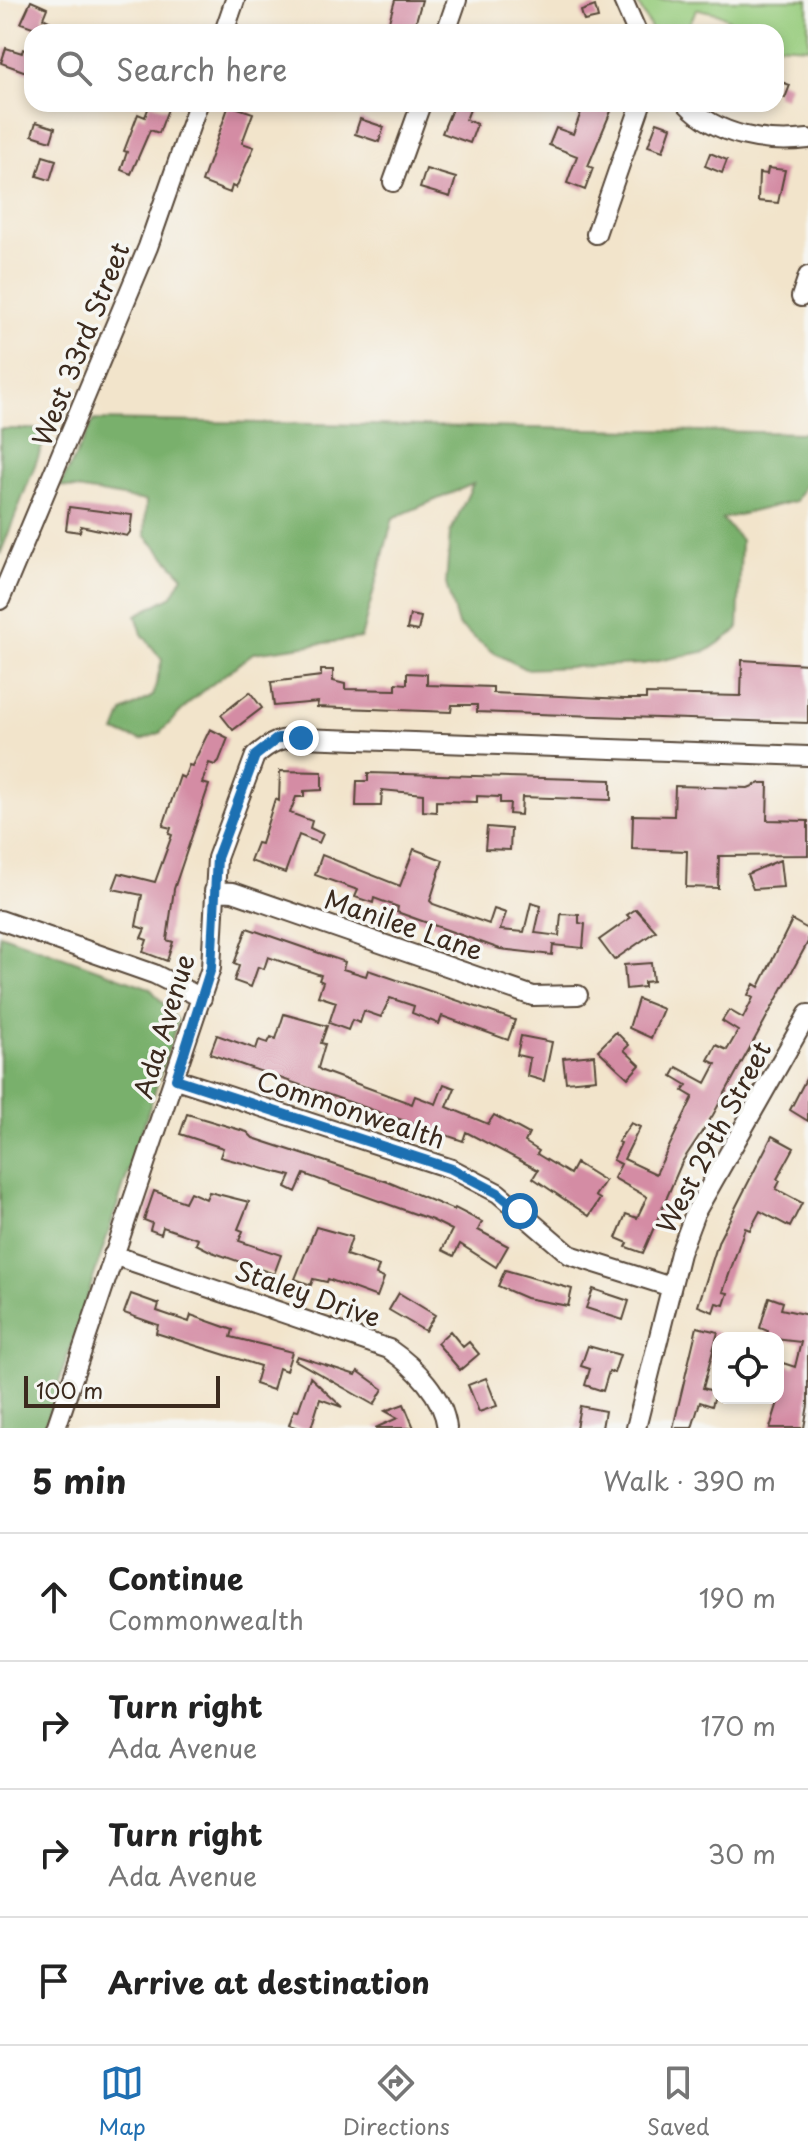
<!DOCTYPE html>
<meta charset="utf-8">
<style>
:root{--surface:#fff;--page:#f6f6f6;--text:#222;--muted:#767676;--line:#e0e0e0;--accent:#1f6fb2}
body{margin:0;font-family:"Playpen Sans",sans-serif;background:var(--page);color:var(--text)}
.controls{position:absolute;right:24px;bottom:24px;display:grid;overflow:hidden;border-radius:16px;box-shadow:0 4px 12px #0003}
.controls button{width:72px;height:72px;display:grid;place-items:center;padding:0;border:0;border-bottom:2px solid var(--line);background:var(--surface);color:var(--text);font:40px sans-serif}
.scale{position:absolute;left:24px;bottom:20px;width:196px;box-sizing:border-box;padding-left:8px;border:4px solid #3b2a1e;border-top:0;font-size:22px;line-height:28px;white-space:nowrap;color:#3b2a1e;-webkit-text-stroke:6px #f6f6f2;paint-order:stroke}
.stop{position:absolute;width:24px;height:24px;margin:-18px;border:6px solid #1f6fb2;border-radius:50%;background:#fff}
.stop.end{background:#1f6fb2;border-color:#fff;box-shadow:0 2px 8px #0008}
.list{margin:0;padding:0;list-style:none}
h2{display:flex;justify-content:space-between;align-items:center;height:104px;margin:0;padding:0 32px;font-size:34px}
h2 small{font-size:26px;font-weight:400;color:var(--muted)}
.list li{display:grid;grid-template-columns:52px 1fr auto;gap:24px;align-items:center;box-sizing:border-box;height:128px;padding:0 32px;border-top:2px solid var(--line)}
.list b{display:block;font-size:30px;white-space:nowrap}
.list p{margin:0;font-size:26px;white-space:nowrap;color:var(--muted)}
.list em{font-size:26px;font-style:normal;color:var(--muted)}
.icon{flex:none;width:44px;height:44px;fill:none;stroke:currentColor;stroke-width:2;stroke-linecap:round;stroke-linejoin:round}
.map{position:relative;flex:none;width:808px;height:1428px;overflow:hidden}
.search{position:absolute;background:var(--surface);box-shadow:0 4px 12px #0003;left:24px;right:24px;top:24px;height:88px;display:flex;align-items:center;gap:20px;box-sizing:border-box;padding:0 28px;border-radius:24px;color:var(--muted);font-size:30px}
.sheet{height:616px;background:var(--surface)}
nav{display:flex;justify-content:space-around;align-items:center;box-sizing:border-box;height:112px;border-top:2px solid var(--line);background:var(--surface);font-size:22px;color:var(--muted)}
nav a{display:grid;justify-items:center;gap:4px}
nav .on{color:var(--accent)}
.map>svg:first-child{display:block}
</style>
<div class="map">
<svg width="808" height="1428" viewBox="0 0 808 1428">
<rect width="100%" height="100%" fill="#f6f6f2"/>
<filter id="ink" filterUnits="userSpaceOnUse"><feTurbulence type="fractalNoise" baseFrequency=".0125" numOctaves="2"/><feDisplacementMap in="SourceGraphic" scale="16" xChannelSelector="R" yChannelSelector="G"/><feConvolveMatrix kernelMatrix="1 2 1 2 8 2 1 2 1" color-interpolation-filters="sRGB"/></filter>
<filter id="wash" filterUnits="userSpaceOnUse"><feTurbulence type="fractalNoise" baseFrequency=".006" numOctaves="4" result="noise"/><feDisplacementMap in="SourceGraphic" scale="32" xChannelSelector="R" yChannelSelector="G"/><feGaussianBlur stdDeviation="1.8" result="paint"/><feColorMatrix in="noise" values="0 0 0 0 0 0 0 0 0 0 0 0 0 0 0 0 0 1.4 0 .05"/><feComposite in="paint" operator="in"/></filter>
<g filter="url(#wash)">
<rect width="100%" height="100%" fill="#f2e4cb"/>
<path fill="#97cc7d" stroke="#697b4e" stroke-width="2" d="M636,0H808V47L776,45V32H751L717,13L697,9L685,32H653Z"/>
<path fill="#79b06c" stroke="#5a6d45" stroke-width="2" d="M94,420L808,433V479L796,501L722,519L741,540L738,630L707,651L643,664L525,669L491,651L458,625L446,584L450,533L473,484L393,518L361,638L253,653L193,699L160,733L141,740L115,732L123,712L153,696L162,660L142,634L136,615L172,596L183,576L145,535L146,501L60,486Z
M0,429H49L0,555Z
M0,934L150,988L178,1021L44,1428H0Z"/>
<g id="blocks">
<path fill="#d48ca4" d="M395,0H422L413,32H386Z
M31,1L47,8L43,18L51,22L47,32L21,23Z
M595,6L598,18L584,21L581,11Z
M6,48L22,53L23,49L32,53V74L1,63Z
M776,80L790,85L785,98L776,95Z
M150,104L168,109L159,133L150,130L131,174L121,170L127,152L124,151L138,114L145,117Z
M454,104H472L466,120L477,124L470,143L442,133Z
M584,104H614L588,166L593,168L585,190L567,183L577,156L549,145L556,128L573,134Z
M229,105L253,113L242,143L254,147L236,188L232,186L230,193L202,182Z
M360,119L384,127L379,142L355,134Z
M36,122L55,128L51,141L32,135Z
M657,122L671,127L663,151L648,146Z
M710,153L727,160L722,173L705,166Z
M43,156L56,160L50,180L37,176Z
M768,168L785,170L778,203L758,201L759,173L767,174Z
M426,169L456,178L450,197L420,188Z
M69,507L132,515L130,532L127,536L81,526L80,532L66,530Z
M410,615L421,617L418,631L407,629Z
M742,660L808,664V723L477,712V705H452L451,712L317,707L318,702L274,706L271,682L321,676V670H333V681L345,684V689L396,690V683L407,684V673L427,674V685L493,687V693L625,699H646V694L741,696Z
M250,692L262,708L233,730L221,715Z
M210,729L228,738L219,761L215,765L209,763L202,783L209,785L174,889L167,940L173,942L167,961L143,952L147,940L141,938L145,929L136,926L142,895L113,889L119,873L155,882L172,835L169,834L171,828L163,826L180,776L184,778L189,765L192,766Z
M280,771L322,772V790L304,791V797H296L290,813L312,821L310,828L323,834L319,843L299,835L285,873L250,861L257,843L261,844L275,799L279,801Z
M368,773L611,780V800L522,797L521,815L509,814L510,803H500V797L477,796V802L436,801V812L423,811V794L382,790L381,806H356L357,781H368Z
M760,783H768L767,820L808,821V855L719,856L718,888L686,887L687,851L632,849L633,815L674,816L675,786L748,788Z
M487,827L511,829L510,850L485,849Z
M414,849L443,860L430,901L433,904L489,924L494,909L506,913L500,930L524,932L531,903L541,906L535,933L559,936L561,914L579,915V923L585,924L583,948L553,945L552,955L500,949L397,912L398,907L374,898L373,903L355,897L358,890L315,875L322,855L400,886Z
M780,860L783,887L753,889L747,874Z
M636,909L656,931L614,960L599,940L630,918L627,915Z
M792,920L808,929V942L713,1115L682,1162L643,1253L626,1247L628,1243L616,1238L626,1214L637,1218L647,1197L614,1178L621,1164L613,1160L621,1143L618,1142L631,1123L640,1127L624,1159L656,1174L693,1097L683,1091L687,1085L672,1076L677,1067L706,1083L716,1064L708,1060L716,1045L727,1050L738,1031L722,1021L729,1010L743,1018L753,998L748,995L754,984L759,987Z
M247,928L345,962L343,969L366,976L368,970L515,1020L508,1040L442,1016L439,1024L412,1013L414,1006L390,998L381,1017L364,1011L360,1023L352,1020L348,1030L329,1023L336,1002L318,996L323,982L319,980L321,975L268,957L264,969L258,967L251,987L234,981L239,966L234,964Z
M651,963L653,981L644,982V987L626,989L624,965Z
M638,999L663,1009L651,1038L629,1028Z
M284,1014L327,1026L321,1043L325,1044L318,1068L322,1071L412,1104L415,1096L436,1104L444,1084L455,1088L447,1107L488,1124L494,1115L529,1134L525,1142L539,1151L537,1154L570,1174L576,1163L605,1181L595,1196L600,1199L589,1216L533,1178L538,1170L466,1132L463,1141L210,1054L217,1035L256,1049L259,1040L268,1043L271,1037L276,1039Z
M616,1032L629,1045L624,1050L640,1065L628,1078L598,1050Z
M521,1036L552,1042L544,1081L527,1076L530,1058L517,1055Z
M594,1055L596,1079L566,1082L563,1058Z
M808,1075V1121L790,1110Z
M187,1114L247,1132L253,1138L388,1182L454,1210L455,1208L482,1222L478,1230L508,1246L496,1267L460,1244L454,1256L442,1250L452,1230L432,1220L304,1174L296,1192L286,1187L291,1176L220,1157L223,1148L180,1134Z
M772,1136L794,1148L777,1179L780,1181L776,1189L802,1203L790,1227L760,1211L750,1230L745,1228L723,1292L728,1293L724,1305L716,1303L713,1312L698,1306L719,1240Z
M154,1191L185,1202L190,1192L206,1199L209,1192L249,1202L238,1229L243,1231L239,1241L281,1255L274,1274L212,1252L196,1244L198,1239L163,1227L161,1234L150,1230L152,1223L144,1220Z
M316,1227L352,1237L346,1255L379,1266L376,1275L384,1278L377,1297L328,1279L327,1282L313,1279L311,1285L295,1279Z
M505,1270L572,1289L568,1306L526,1298L498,1286Z
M593,1289L629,1301L623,1320L586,1308Z
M399,1293L435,1315L425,1331L389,1310Z
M131,1294L159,1304L157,1311L189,1322L191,1315L233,1330L231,1337L292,1352L286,1371L279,1368L273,1390L255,1384L260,1366L156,1333L158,1325L124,1313Z
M769,1297L783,1302L781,1309L808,1315V1405L804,1428H770L778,1402V1376L783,1363L795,1367L801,1342L766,1338L768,1331L760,1328Z
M697,1327L718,1332L703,1388L716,1392L712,1406L700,1402L692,1428H673Z
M450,1331L463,1347L469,1342L479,1354L460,1370L437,1343Z
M588,1346L620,1355L614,1373L609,1371L603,1391L585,1385L590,1369L581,1366Z
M297,1356L356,1375L358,1371L383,1389L374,1405L295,1360Z
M310,1377L342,1407L320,1399L311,1428H298L289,1425L294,1410L298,1411Z
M486,1378L497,1406L479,1412L468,1385Z
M404,1404L414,1428H375L398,1418L385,1411Z
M580,1406L605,1411L602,1428H576Z"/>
</g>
</g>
<g filter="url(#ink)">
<use href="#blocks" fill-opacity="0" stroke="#564638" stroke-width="2"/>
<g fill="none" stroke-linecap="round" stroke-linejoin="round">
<defs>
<path id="minor" d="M623,0L637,32
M224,32L235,0
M446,32L457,0
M687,104C717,136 766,144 808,139
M393,182L421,104
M596,234L641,104
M801,297L808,276
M0,600L148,247L198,104
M214,891L233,892L533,996L578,995
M0,920L154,974L202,998
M176,1079L452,1169L498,1193L570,1255L671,1287
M113,1255L389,1349C415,1367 443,1395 447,1428
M56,1428L211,968L217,858L255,756C271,742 280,738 301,738L808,756
M636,1428L680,1253L695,1213L808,1014"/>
</defs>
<use href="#minor" stroke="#564638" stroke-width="22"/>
<use href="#minor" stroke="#fff" stroke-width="18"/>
</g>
</g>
<g fill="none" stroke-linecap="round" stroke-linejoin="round" filter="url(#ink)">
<path stroke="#1f6fb2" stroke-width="10" d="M301,738H278L255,756L217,858L211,968L176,1079L452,1169L498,1193L520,1211"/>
</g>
<g text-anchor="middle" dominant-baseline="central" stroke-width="7" stroke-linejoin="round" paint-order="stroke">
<g font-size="26" fill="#3b2a1e" stroke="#f6f6f2">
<text transform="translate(80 344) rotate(-68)">West 33rd Street</text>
<text transform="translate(404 924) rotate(19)">Manilee Lane</text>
<text transform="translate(163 1026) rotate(-73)">Ada Avenue</text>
<text transform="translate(351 1109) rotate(18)">Commonwealth</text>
<text transform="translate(713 1137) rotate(-62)">West 29th Street</text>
<text transform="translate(308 1293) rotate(19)">Staley Drive</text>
</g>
</g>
</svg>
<div class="controls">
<button><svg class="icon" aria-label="locate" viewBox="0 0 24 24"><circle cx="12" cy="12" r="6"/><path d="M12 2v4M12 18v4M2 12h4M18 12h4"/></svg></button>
</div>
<div class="scale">100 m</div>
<div class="stop" style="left:520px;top:1211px"></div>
<div class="stop end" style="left:301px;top:738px"></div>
<div class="search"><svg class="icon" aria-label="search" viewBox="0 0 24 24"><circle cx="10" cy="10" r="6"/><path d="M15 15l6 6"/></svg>Search here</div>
</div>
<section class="sheet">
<h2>5 min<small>Walk · 390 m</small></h2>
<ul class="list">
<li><svg class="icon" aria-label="ahead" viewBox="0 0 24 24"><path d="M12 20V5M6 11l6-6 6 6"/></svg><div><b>Continue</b><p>Commonwealth</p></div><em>190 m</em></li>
<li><svg class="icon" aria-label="right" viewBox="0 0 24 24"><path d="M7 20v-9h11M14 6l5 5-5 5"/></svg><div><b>Turn right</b><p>Ada Avenue</p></div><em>170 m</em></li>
<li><svg class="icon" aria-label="right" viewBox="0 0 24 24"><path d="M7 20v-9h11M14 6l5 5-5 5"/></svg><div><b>Turn right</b><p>Ada Avenue</p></div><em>30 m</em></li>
<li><svg class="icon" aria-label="arrive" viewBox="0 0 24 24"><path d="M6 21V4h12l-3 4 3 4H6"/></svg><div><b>Arrive at destination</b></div></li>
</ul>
</section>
<nav>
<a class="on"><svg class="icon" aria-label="map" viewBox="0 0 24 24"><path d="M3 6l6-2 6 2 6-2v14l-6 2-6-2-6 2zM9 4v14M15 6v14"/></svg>Map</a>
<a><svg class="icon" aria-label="directions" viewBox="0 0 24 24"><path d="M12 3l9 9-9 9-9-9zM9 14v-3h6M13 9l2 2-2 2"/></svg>Directions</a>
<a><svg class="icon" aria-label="saved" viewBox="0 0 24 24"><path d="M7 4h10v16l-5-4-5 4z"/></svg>Saved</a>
</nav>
